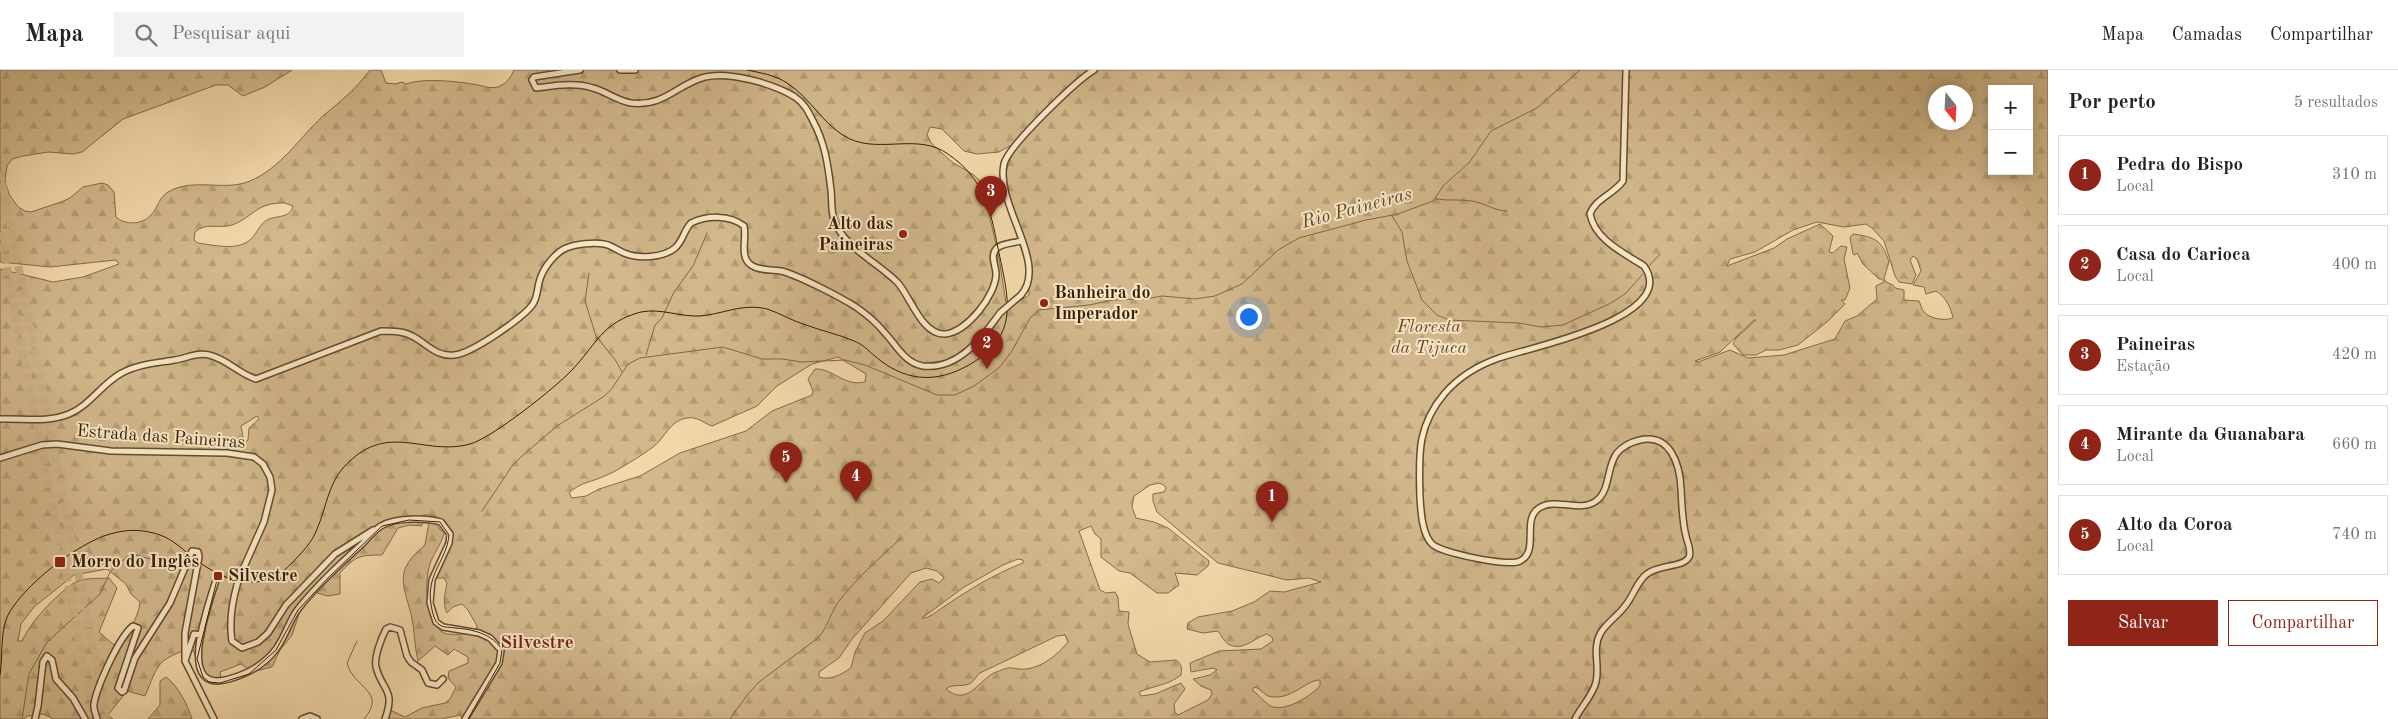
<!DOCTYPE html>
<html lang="pt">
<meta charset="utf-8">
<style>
:root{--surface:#fff;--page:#f2f2f2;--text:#222;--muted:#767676;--line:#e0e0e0;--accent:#8f2418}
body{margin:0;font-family:"Old Standard TT",serif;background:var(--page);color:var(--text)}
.controls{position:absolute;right:15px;top:15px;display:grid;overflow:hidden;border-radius:0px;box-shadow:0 2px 12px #0003}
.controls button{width:45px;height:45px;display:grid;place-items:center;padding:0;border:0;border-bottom:1px solid var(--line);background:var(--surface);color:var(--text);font:25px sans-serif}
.compass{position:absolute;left:1928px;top:15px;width:45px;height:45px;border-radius:50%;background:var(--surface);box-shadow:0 2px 12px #0003;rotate:162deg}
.you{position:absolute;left:1248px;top:246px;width:18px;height:18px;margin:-12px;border:4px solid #fff;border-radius:50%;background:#1a73e8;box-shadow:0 0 0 8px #1a73e833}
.badge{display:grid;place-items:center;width:32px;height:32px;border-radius:50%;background:var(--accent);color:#fff;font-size:16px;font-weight:700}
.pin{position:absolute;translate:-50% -41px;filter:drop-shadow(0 1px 2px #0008)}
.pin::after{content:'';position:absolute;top:26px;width:18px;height:15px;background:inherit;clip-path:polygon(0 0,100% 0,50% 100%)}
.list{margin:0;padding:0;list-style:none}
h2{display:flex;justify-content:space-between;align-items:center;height:65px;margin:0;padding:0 20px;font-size:21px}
h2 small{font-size:16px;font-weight:400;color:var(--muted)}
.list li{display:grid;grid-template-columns:32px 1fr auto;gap:15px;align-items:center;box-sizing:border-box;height:80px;margin:0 10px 10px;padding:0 10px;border:1px solid var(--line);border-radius:0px}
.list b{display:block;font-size:19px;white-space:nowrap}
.list p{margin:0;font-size:16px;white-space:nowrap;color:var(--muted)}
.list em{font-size:16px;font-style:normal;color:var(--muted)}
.actions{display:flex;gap:10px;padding:15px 20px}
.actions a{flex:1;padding:11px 0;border:1px solid var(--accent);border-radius:0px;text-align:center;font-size:18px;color:var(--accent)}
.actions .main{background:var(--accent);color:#fff}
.icon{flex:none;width:28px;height:28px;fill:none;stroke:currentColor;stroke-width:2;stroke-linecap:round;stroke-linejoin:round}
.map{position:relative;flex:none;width:2048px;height:649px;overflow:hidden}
header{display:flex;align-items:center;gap:30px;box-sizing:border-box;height:70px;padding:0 25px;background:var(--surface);border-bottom:1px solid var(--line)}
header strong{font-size:24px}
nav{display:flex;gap:28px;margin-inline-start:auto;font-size:18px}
.search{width:350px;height:45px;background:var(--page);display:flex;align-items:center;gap:12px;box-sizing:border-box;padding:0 18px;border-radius:0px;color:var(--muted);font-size:19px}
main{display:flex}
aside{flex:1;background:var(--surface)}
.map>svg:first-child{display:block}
</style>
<header>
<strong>Mapa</strong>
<div class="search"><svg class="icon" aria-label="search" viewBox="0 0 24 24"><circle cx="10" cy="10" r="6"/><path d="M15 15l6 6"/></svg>Pesquisar aqui</div>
<nav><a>Mapa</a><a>Camadas</a><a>Compartilhar</a></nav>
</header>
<main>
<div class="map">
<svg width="2048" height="649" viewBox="0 0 2048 649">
<defs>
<pattern id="forest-firs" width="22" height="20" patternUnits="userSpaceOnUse" patternTransform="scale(1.25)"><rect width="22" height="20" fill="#d2b88c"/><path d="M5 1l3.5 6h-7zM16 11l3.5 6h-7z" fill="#b59e77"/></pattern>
</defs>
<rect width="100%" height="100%" fill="#f2d8a9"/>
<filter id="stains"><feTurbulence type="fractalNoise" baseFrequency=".004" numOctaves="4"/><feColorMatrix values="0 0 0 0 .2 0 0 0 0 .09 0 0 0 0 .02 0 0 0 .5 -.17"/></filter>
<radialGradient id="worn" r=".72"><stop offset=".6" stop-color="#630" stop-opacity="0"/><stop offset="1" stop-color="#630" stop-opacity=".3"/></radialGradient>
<path fill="url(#forest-firs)" stroke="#846b46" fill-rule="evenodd" d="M0,0H292L265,17L243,26L228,15H216L123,49L82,82L73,84L48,82L23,86L12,89L7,96L5,111L9,124L18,137L25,141L31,142L61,132L70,128L83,117L102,113L108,115L114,122L116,147C125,155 141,155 150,146C158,139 158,128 168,122C194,107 224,122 250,111C281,98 300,67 324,45C341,31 356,19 370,0H381L386,13L395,14L402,12L406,14C421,8 455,11 472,14C482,15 493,21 502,15C509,11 511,6 514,0H2048V649H463L460,645L441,649H387L390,640L405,647L422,638L445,633L450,629L456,617L448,608L449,601L468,593V587L454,579L448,585L435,576L418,591C414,576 415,560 411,544C402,511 395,500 425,475L429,452L435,453L444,464C441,474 435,482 431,491C424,509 424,553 444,563C452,566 467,563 475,563L477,556L468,540L462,534L453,537L447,543C442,532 445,524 447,513L444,508H434L449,461C443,449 436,444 423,445L422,456L410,455L398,458L382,485C359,485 356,486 340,503V524L327,526L315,522L301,538L292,565L280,580L272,597L252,602L241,594L220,602L221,609L205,607L192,578C156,590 159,593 145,626L127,621L108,645L113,649H54L43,644L27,646L24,649H0V199L53,212L83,207L119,194L116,190L50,197L0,192ZM1992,19H2029V101H1992ZM1936,22H1966V52H1936ZM930,57L942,59L964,81L977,84L999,82L1017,72L1007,98L1005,115L1008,138L1029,203V225L1007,239L999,188L984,121L979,110L974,105L952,92L932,74L927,65ZM285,133L293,136C290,149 276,145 267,150C260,154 257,163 252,168C239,182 214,175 198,173L194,170L195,162C205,152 219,159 232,155C254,147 256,132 285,133ZM1817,152L1844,157L1866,154L1872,158L1884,171L1895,206L1899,212L1912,214L1916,205L1910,190L1913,186L1917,189L1921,201L1913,215L1924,217L1926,224L1936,221C1946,227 1951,238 1953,248C1945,251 1930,249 1924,242C1921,239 1921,234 1919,231L1904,230V220L1895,218L1893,215L1886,212L1884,208L1889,192C1882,170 1875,167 1853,164L1850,167L1853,184L1855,185L1857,183L1863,194L1879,209H1882L1884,212L1876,216L1877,229L1857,246L1845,251L1835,269L1784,285L1748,288L1730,280L1698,292L1695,291L1720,282L1754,250H1756L1736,268L1733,274L1743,285H1756L1766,280H1779L1798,275L1828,251L1845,234L1841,230H1845L1850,218L1844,189L1847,177L1841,176L1833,183L1829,182L1833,166L1820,154L1787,169L1774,178L1727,196L1730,189L1755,182L1793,160ZM838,287L866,304L865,312C844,317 833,298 815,299L808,309L813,321L812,325L772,341L746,361L680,383L640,406L599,419L586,426L572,428L569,423C580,412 593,412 607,405C617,401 644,384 653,377C665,368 670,350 687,348C697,346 703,353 712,356L757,336L777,316L812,294ZM257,346L259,349L249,358L248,370L244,373L241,356ZM1159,413L1164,415L1166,418L1164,422L1153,424V431L1157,442L1218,493L1287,510L1309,508L1321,512L1284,522L1270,521L1254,532L1232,541L1198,547L1188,553L1187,559L1203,563L1218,561C1221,565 1224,571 1228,574C1243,582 1254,568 1267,564L1272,567L1273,571L1261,579L1219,581L1190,593L1191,602L1213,598L1217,600L1210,605L1193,609L1201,616L1211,620L1212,624L1208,630L1178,645L1175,642L1174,634L1185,619L1181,613L1155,624L1141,626L1139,622C1153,616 1169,615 1181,605C1182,598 1182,594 1176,590L1150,592L1137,584L1128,554L1129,542L1119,541L1118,527L1115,522L1106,523L1100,520L1079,461L1091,456L1095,464L1101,469V487L1119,501L1130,503L1157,523H1168L1179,515L1175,503L1197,505L1208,496L1209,491L1168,458L1154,452L1136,448L1132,437L1134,426L1150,415ZM1018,489L1023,490V493C994,504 967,521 942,538C936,542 928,549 922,548L964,517L1003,495ZM926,498L937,501L944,508L939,513L932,509L920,512L883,551L865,563L855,582L851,598C842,604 830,611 819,607V602L839,588L852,569L911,503ZM107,499L126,514L131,524L140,532C138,551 127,562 114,575L99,562L117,518L109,508C98,509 84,507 74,513C56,525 31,551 22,571H18L21,554L34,537L74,505ZM1065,565L1068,572C1057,585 1043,597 1026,599C1020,600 1016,598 1011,598C1007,597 1000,601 996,602C980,608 968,638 946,619C953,613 963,618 971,613C975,610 977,605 980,603L1057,566ZM1320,610V616C1311,626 1284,643 1271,636C1264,633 1260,625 1253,621V618L1255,617C1260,619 1264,624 1268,626C1291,632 1305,610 1320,610Z
M166,607C179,617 187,634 192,649H148L160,635V611Z"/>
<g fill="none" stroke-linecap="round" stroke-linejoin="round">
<path stroke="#806843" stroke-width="1" d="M1436,129C1448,131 1460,129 1472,131C1485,133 1494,141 1507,141
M1392,146L1402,162L1407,191L1422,230L1437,245L1449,250L1519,253L1541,257L1563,255L1611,233L1625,224L1643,204
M1647,198L1660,184
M589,203L585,231L596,266L616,291L622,302
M646,285L655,255L662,248L674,222L693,196L707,163
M482,441L512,396L522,386L557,356L603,327L611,320L628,294L640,288L723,277L762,289H783L801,292L845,290L865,295L937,325H955L974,316L1000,297L1012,281L1030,248L1039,240L1089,235L1113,230L1146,229L1162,226L1195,229L1215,226L1242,214L1278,180L1299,168L1366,150L1398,144L1433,131L1444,115L1469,93L1491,61L1537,38L1580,0
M357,571L347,593C353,618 388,621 364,649
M22,649L29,604L47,572L100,524L110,502L128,486L137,485L160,492
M730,649L748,624L759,612L818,568C827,558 830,545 837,534C855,509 879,489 901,468"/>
<path stroke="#ccb387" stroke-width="8" stroke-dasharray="8 4" stroke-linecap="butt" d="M0,102L107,649
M0,162L93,643"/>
<defs>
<path id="minor" d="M580,0L534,7L532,10L536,18C554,16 574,12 593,18C605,21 618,31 631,33C665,37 677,14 705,7C729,1 774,14 795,27C804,33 808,41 813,51C825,73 828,95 831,120C832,129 831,141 834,150C844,178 878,192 898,213C911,228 922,265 945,264C967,262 996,225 996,204C996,196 990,186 996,179C1001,173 1014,173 1021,171
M620,0H635
M1021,225C1049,193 995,135 1004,94C1008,76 1077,10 1094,0
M0,349C23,348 47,353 69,344C89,336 101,315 120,304C137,294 157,293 175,290C187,288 198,282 209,285C227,289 239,304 256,309L381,261C393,261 404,261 414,267C428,275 437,287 454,285C471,284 523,248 533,234C538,226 537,218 540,209C544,197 555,183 566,178C576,174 594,172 604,174C611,175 617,180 624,183C638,189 663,188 675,178C683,171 684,160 691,153C708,145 730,145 744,156C747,168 739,187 751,195C759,201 771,199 781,201C798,205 840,227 856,237C866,244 876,252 884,262C896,274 904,293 923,296C958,300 982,268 1000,243
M0,388L42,375L57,374L111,381L227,383L254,387L263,394L270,407L272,420L264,452L240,506
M218,504C211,528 172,626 229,609C247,604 265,594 276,579C285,567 289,551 298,539C317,515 340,494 362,474C368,468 374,460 381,456C395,447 426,448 441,452L450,464L449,473L432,510L430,533L436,552L443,557L479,563L490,568L501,580L499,593L465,649
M237,515C232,533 229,552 232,571L242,578L258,572L268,563L286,535L335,484L373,460
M201,565L194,564L185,591L214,649
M35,649L38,636L43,592L47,586L52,590L56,609L73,628L85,649
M97,649C96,644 93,639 94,634C97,616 119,567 133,556L138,558L118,618L122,622L124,621L135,588L170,533L192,481L198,482L199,487L185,563V591
M302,649L310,646L317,649
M385,649C396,619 382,621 376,597C374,587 381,569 386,559L390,557L400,560L407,586L411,592L422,600L428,613L437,615L443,609
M1575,649C1581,637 1593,625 1596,612C1600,596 1592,579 1600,564C1606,553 1618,546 1625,536C1632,528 1635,517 1642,509C1653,493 1683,499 1689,487C1692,481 1687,472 1686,466C1682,451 1682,435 1681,419C1680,394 1670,363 1640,370C1631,372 1623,376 1617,383C1606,397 1611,420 1596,431C1580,443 1556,427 1539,438C1521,450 1540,481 1520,491C1509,497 1441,483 1432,474C1422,464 1421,442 1420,428C1419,386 1416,357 1445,323C1459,307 1479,295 1499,288C1527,278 1681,248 1644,196C1624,183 1595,170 1590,144C1595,129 1614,124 1623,111L1626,0"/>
</defs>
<use href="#minor" stroke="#654c2a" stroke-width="8"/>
<use href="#minor" stroke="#f7e6c7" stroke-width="5"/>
<path stroke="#361e00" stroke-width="1" d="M218,506L197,589L203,607L209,612L220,613L249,604L276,580L298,540L329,507L382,456L409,450L440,452L449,465C447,490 426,504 431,534C432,541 434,552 440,555C444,558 451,557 455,558C472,559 493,564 502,580L500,593L468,649
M0,605C3,585 0,565 7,547C22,516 78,473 110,464C127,459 143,459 160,465C174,470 183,480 195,489C217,506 245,519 273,508C281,505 285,499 292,493C302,482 312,473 317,459C326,439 328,415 343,398C387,349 423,387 470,374C492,368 555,318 572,300C596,275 602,252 641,242C661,238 680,247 700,246C723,244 743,233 767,239C780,243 792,251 806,255C822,261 838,264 854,271C865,275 871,284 881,291C909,312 938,312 967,296C1022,266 1008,228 998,178C990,138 984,109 948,84C919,63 881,83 850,69C824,57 811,28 787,13C775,5 761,3 747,0"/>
<path stroke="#361e00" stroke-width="1" stroke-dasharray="9 9" stroke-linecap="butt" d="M596,268H597"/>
<defs>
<path id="minor-bridge" d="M1000,243L1021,225
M237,515L240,506"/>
</defs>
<use href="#minor-bridge" stroke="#654c2a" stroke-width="8" stroke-linecap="butt"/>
<use href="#minor-bridge" stroke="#f7e6c7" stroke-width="5"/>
</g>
<g fill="#8f2418" stroke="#f7e6c7" stroke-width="2">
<circle cx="903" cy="164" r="5"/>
<circle cx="1044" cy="233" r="5"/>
<rect x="54" y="486" width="12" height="12" rx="2.5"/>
<rect x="213" y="501" width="10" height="10" rx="2.5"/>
</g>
<g text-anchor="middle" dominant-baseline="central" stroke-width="4" stroke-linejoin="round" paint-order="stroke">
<g font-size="18" font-weight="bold" fill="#361e00" stroke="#f7e6c7" text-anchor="start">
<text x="893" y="154" text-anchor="end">Alto das<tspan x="893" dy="21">Paineiras</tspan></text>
<text x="1054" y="223">Banheira do<tspan x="1054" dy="21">Imperador</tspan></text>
<text x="71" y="492">Morro do Inglês</text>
<text x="228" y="506">Silvestre</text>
</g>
<g font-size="18" font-style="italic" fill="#654c2a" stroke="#f7e6c7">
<text x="1429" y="257">Floresta<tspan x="1429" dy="21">da Tijuca</tspan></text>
</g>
<g font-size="18" fill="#361e00" stroke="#f7e6c7">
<text transform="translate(161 367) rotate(4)">Estrada das Paineiras</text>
</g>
<g font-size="19" font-style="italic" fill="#614927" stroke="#f7e6c7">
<text transform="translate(1357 139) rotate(-15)">Rio Paineiras</text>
</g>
<g font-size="19" font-weight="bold" fill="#7a1f14" stroke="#f7e6c7">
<text x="537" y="573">Silvestre</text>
</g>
</g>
<rect width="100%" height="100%" filter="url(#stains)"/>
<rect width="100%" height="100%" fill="url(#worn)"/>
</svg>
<div class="controls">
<button>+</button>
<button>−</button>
</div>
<svg class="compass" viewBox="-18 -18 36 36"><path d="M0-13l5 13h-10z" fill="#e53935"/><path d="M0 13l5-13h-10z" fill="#767676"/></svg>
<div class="you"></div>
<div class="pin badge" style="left:1272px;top:452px">1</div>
<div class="pin badge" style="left:987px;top:299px">2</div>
<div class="pin badge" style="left:991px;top:147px">3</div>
<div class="pin badge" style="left:856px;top:432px">4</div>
<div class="pin badge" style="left:786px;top:413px">5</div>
</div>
<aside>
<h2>Por perto<small>5 resultados</small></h2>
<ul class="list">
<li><span class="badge">1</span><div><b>Pedra do Bispo</b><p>Local</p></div><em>310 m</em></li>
<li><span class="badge">2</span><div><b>Casa do Carioca</b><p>Local</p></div><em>400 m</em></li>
<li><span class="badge">3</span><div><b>Paineiras</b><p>Estação</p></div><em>420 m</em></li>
<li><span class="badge">4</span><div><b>Mirante da Guanabara</b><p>Local</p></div><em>660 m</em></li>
<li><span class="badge">5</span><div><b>Alto da Coroa</b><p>Local</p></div><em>740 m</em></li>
</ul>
<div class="actions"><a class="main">Salvar</a><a>Compartilhar</a></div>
</aside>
</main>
